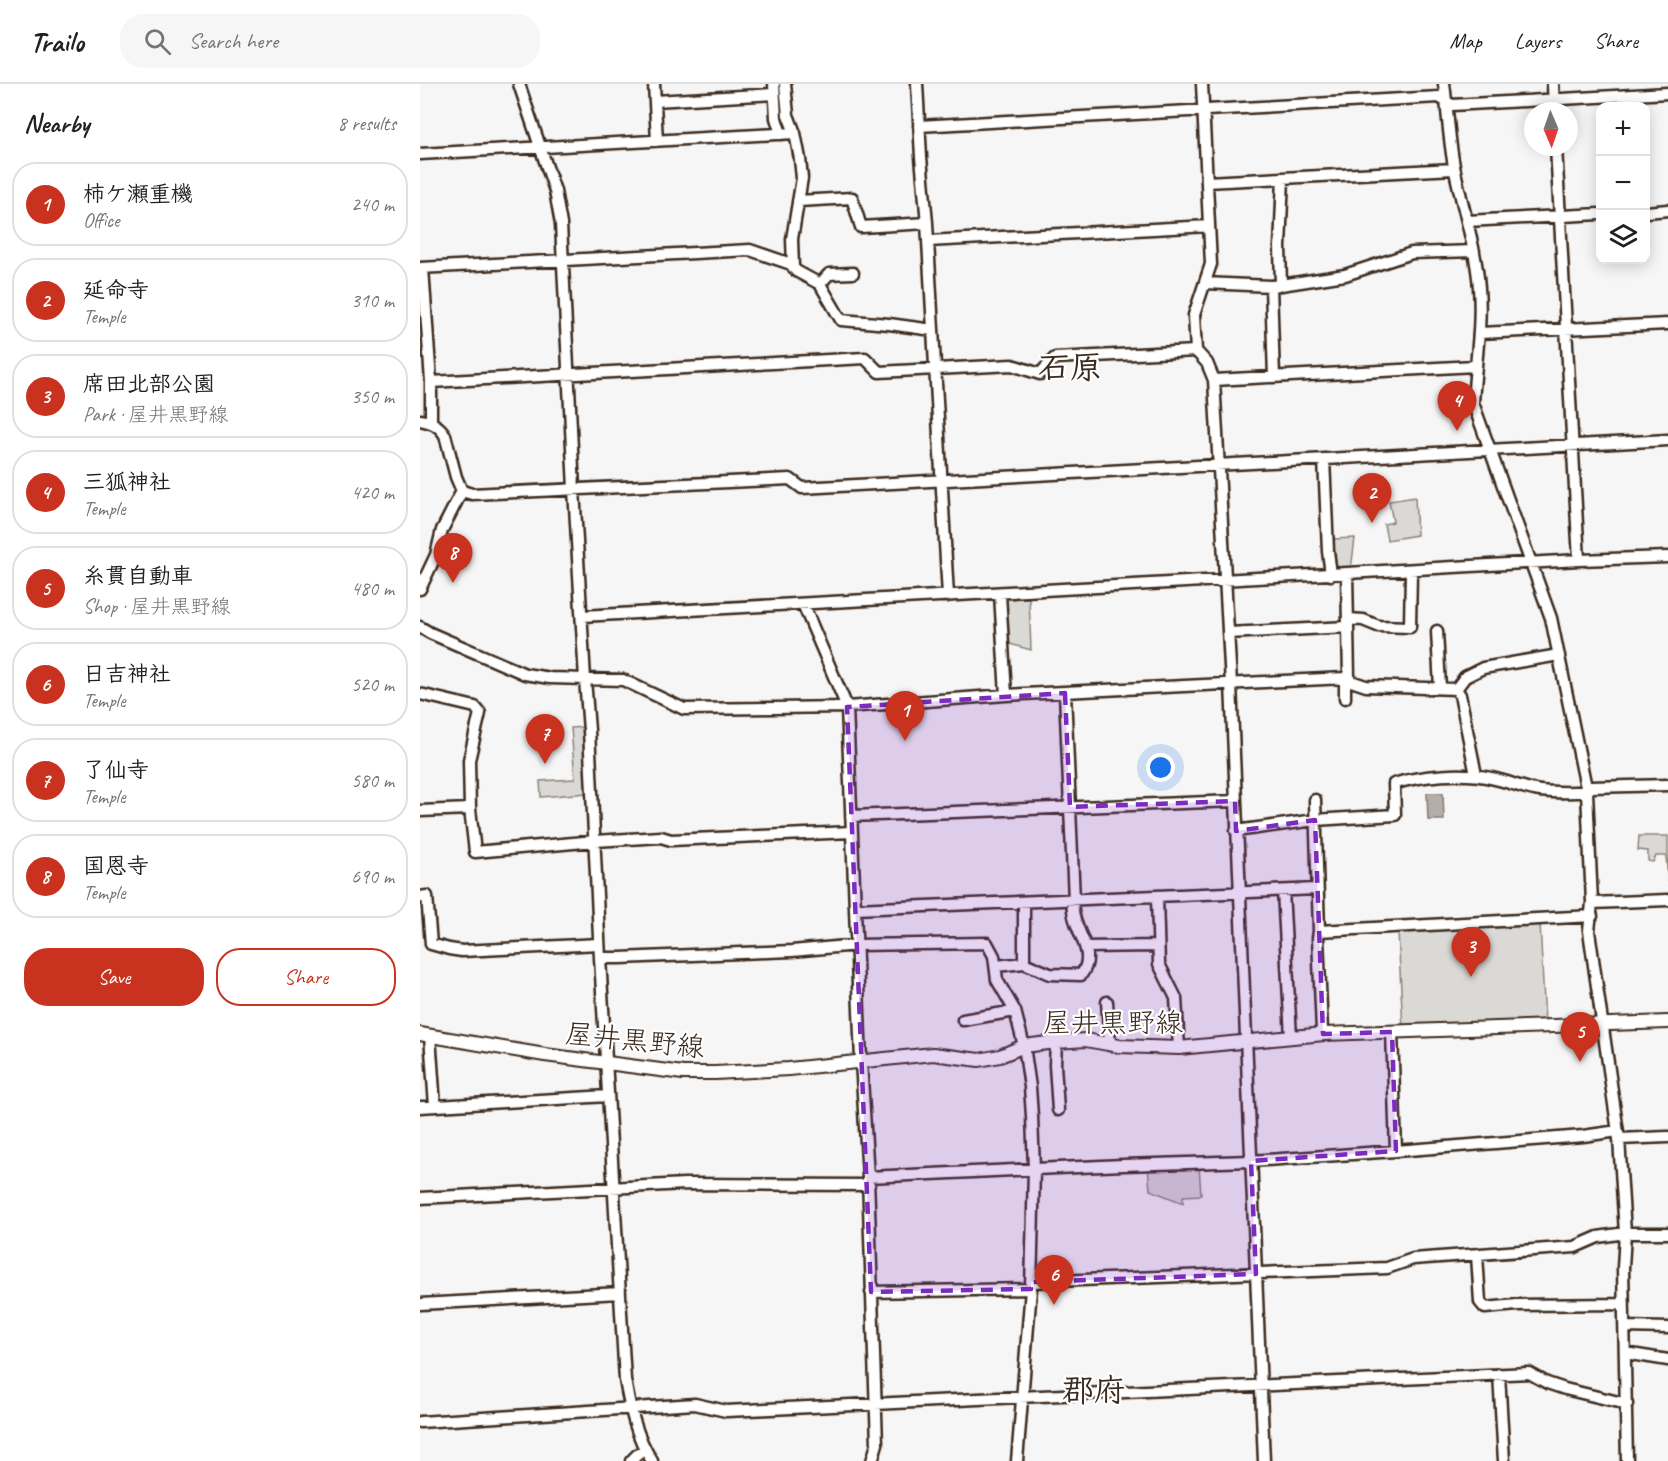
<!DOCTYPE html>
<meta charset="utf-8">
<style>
:root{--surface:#fff;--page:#f6f6f6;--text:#202124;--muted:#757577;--line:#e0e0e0;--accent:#c8321e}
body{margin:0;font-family:Caveat,"Klee One",sans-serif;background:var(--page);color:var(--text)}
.controls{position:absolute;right:18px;top:18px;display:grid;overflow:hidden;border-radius:12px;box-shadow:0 3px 15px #0003}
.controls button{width:54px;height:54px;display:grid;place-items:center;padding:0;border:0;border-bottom:2px solid var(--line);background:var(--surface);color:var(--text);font:30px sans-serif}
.compass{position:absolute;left:1104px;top:18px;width:54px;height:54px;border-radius:50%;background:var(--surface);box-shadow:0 3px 15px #0003;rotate:178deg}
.you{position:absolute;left:741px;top:684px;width:21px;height:21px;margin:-15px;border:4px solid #fff;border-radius:50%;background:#1a73e8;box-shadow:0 0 0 9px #1a73e833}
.badge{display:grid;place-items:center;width:39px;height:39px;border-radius:50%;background:var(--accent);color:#fff;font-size:20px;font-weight:700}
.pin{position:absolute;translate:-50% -50px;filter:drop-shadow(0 2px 3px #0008)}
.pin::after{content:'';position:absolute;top:32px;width:21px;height:18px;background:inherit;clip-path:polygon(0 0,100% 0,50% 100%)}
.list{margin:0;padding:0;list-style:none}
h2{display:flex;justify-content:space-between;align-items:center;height:78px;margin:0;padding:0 24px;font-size:26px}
h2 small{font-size:20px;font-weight:400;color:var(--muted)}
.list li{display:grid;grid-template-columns:39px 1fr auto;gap:18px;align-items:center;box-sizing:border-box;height:84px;margin:0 12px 12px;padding:0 12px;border:2px solid var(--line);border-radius:24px}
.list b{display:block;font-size:22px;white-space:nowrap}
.list p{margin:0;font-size:20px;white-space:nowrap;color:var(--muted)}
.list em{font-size:20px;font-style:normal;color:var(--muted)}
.actions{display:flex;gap:12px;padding:18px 24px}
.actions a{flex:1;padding:14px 0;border:2px solid var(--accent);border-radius:24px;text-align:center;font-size:21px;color:var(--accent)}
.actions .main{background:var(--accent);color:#fff}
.icon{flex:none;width:33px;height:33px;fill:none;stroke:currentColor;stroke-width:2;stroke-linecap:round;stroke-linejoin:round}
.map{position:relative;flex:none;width:1248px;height:1377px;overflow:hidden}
header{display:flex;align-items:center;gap:36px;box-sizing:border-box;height:84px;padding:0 30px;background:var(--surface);border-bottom:2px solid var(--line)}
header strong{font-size:28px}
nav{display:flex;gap:33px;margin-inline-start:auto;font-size:21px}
.search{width:420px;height:54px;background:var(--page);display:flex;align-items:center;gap:15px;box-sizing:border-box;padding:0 21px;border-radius:24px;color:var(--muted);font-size:22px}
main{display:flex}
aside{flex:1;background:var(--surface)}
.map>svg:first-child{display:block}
</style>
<header>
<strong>Trailo</strong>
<div class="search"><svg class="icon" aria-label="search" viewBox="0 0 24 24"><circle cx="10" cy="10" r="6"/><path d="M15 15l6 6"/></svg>Search here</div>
<nav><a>Map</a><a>Layers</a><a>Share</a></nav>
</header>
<main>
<aside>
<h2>Nearby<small>8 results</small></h2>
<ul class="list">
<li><span class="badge">1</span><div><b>柿ケ瀬重機</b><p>Office</p></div><em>240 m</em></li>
<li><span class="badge">2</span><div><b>延命寺</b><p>Temple</p></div><em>310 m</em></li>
<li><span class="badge">3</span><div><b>席田北部公園</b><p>Park · 屋井黒野線</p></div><em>350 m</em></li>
<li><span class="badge">4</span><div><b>三狐神社</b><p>Temple</p></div><em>420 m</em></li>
<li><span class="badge">5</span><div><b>糸貫自動車</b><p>Shop · 屋井黒野線</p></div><em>480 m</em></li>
<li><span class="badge">6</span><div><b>日吉神社</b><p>Temple</p></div><em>520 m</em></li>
<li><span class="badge">7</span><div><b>了仙寺</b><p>Temple</p></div><em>580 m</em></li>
<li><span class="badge">8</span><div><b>国恩寺</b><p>Temple</p></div><em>690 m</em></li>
</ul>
<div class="actions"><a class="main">Save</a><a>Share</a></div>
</aside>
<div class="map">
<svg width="1248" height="1377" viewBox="0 0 1248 1377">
<rect width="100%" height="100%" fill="#f7f6f6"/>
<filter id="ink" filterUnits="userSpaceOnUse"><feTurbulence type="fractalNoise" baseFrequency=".0167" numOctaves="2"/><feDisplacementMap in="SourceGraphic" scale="12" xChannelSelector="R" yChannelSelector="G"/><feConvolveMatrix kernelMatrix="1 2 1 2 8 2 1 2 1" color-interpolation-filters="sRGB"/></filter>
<g filter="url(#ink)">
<path fill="#dbd9d6" stroke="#8b827a" stroke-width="1.5" d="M995,413L997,451L967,456L964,440L973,438L969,417Z
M935,454L931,486H917L913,482L912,455Z
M609,514L611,566L586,559L583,515Z
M163,643L167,709L121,713L120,697L155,695L151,644Z
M1219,752H1248V797L1246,772H1236L1233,778L1228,777V767L1218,766Z
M1120,839L1125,939L983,945L978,847Z
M728,1082H779L781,1111L763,1112V1119L730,1106Z"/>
<path fill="#b4aeaa" stroke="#847972" stroke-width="1.5" d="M1007,709H1023L1024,736H1008Z"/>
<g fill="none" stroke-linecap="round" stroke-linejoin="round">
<defs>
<path id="minor" d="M99,0L135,107L141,140L154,405L165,595L169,646L180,874L205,1296C210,1325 216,1352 232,1377
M234,0L237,57
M354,0L356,34L361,50
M365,0L368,31L375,49L380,75L382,94L372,155L373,183
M497,0L501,73L507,139L528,512
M782,0L791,180L774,231L776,267L787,279L794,296L811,600L844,1377
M1024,0C1028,29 1029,59 1035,87C1043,126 1056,164 1059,204C1062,243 1055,281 1053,319L1131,534L1167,708L1172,819L1169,847L1199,1055L1205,1149L1203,1184L1207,1377
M1133,0L1134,27
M235,17L354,10
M499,42L1019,13L1032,21L1248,9
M1136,63L1159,476
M0,70L375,49
M787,98L1034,85
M378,117L432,114L441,143L507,139
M1226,128L1248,126
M1047,137L1180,130
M508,157L789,142
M0,184L330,166L371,180L376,187L400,200L421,236L469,240L513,246
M3,184L11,298V337
M785,199L851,202L861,201L925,191L992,169L1054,167
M400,200L409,190L433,189
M861,201L860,163L863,94
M851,202L854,293
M1060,249L1248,240
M794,296L1055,282
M11,298L445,274L459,288L592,281L620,290L635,274L776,267
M0,336C11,338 19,341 25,351L36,393L42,407
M904,375L908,467L911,491
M42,407L52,410L370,395L382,404L1248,356
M927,490L929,594
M0,505L16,471L22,446L42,407
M580,510L586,611
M383,520L427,623L441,977L448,1093L457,1360L452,1377
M162,532L1159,476L1248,473
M929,535L943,536L958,542L990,543L991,487
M0,543L10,549L105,590L130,594L203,596L264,625L427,623L586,611L925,594H929L931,597L946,602L1036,605
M1017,547L1020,604
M808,549L928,543
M925,594V614
M1036,605L1045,593L1063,584L1139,571
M1036,605L1040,611L1056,691
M0,610L55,623L60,629L49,676L50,725L55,768L175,757L241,753L251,756L432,748
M895,716L899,847L898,854L902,947L904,950
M0,727L50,725
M431,732L815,717
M816,747L895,736L975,731L974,700C1000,691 1044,688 1071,694C1088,697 1104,705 1120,707C1136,709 1152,708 1167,708L1171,703L1248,701
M863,807L871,953
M0,813L7,812L11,860L29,865L42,867L179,860
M737,813L739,880L756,914L759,964
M604,818V879L630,890L661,891C678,869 654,847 653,826C652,823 653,819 654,816L645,609
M1172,819L1248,816
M435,825L897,805
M899,847L1172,832
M666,863L738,862
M180,874H200L372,867L437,861L567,859L574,872L577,896L595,927L604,962L610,1003L612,1032L614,1085L611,1205L597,1377
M576,882L604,879
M687,918L690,961
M543,936L595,927
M972,948L976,1067
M10,952L15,1022
M636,958L635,981L638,1026
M0,1023L188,1012
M1199,1055L1248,1053
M448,1093L703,1081L831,1077L976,1067L1163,1052L1198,1047
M0,1114L265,1100L449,1101
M1057,1171L1060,1218L1065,1224L1097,1221L1204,1220
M611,1198L967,1184L993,1175L1155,1163L1178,1153L1205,1149H1248
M451,1208L611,1205
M0,1220L200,1209
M1205,1243L1248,1244
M1205,1269L1248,1276
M1079,1290L1084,1377
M0,1338L275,1320L306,1327L1109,1289L1127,1299L1145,1305L1207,1320
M211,1377L217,1371L225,1366"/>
<path id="major" d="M0,950L125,971L187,979L263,989H295L369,985L513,970L559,976L580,972L604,962L636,958L666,956L699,962L759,964L904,950L1248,938"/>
</defs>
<use href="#minor" stroke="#3b2a1e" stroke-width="15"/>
<use href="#major" stroke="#3b2a1e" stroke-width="16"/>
<use href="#minor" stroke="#fff" stroke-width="10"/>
<use href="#major" stroke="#fff" stroke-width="12"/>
</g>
</g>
<path fill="#7b2cbf" fill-opacity="0.2" stroke="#7b2cbf" stroke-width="4.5" stroke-dasharray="12 8" stroke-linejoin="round" d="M645,609L650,723L815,717L816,747L895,736L903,950L972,948L976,1067L831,1077L836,1190L611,1198V1205L451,1208L427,623Z"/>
<g text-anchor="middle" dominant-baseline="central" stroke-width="4.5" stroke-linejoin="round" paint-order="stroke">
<g font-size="28" fill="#3b2a1e" stroke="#fff">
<text x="693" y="938">屋井黒野線</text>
<text transform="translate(215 956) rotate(6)">屋井黒野線</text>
</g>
<g font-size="32" font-weight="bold" fill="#3b2a1e" stroke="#fff">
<text x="650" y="283">石原</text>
<text x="674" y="1306">郡府</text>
</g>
</g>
</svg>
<div class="controls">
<button>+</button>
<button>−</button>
<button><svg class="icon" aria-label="layers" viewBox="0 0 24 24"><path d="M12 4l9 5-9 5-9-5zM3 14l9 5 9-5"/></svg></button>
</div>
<svg class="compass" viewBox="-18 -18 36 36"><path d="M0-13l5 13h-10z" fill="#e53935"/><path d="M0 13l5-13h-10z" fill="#757577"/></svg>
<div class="you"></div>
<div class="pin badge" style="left:485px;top:657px">1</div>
<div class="pin badge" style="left:952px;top:439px">2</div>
<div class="pin badge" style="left:1051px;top:893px">3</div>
<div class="pin badge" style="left:1037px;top:347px">4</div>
<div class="pin badge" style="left:1160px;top:978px">5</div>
<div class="pin badge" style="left:634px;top:1221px">6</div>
<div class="pin badge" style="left:125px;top:680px">7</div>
<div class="pin badge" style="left:33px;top:499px">8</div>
</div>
</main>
